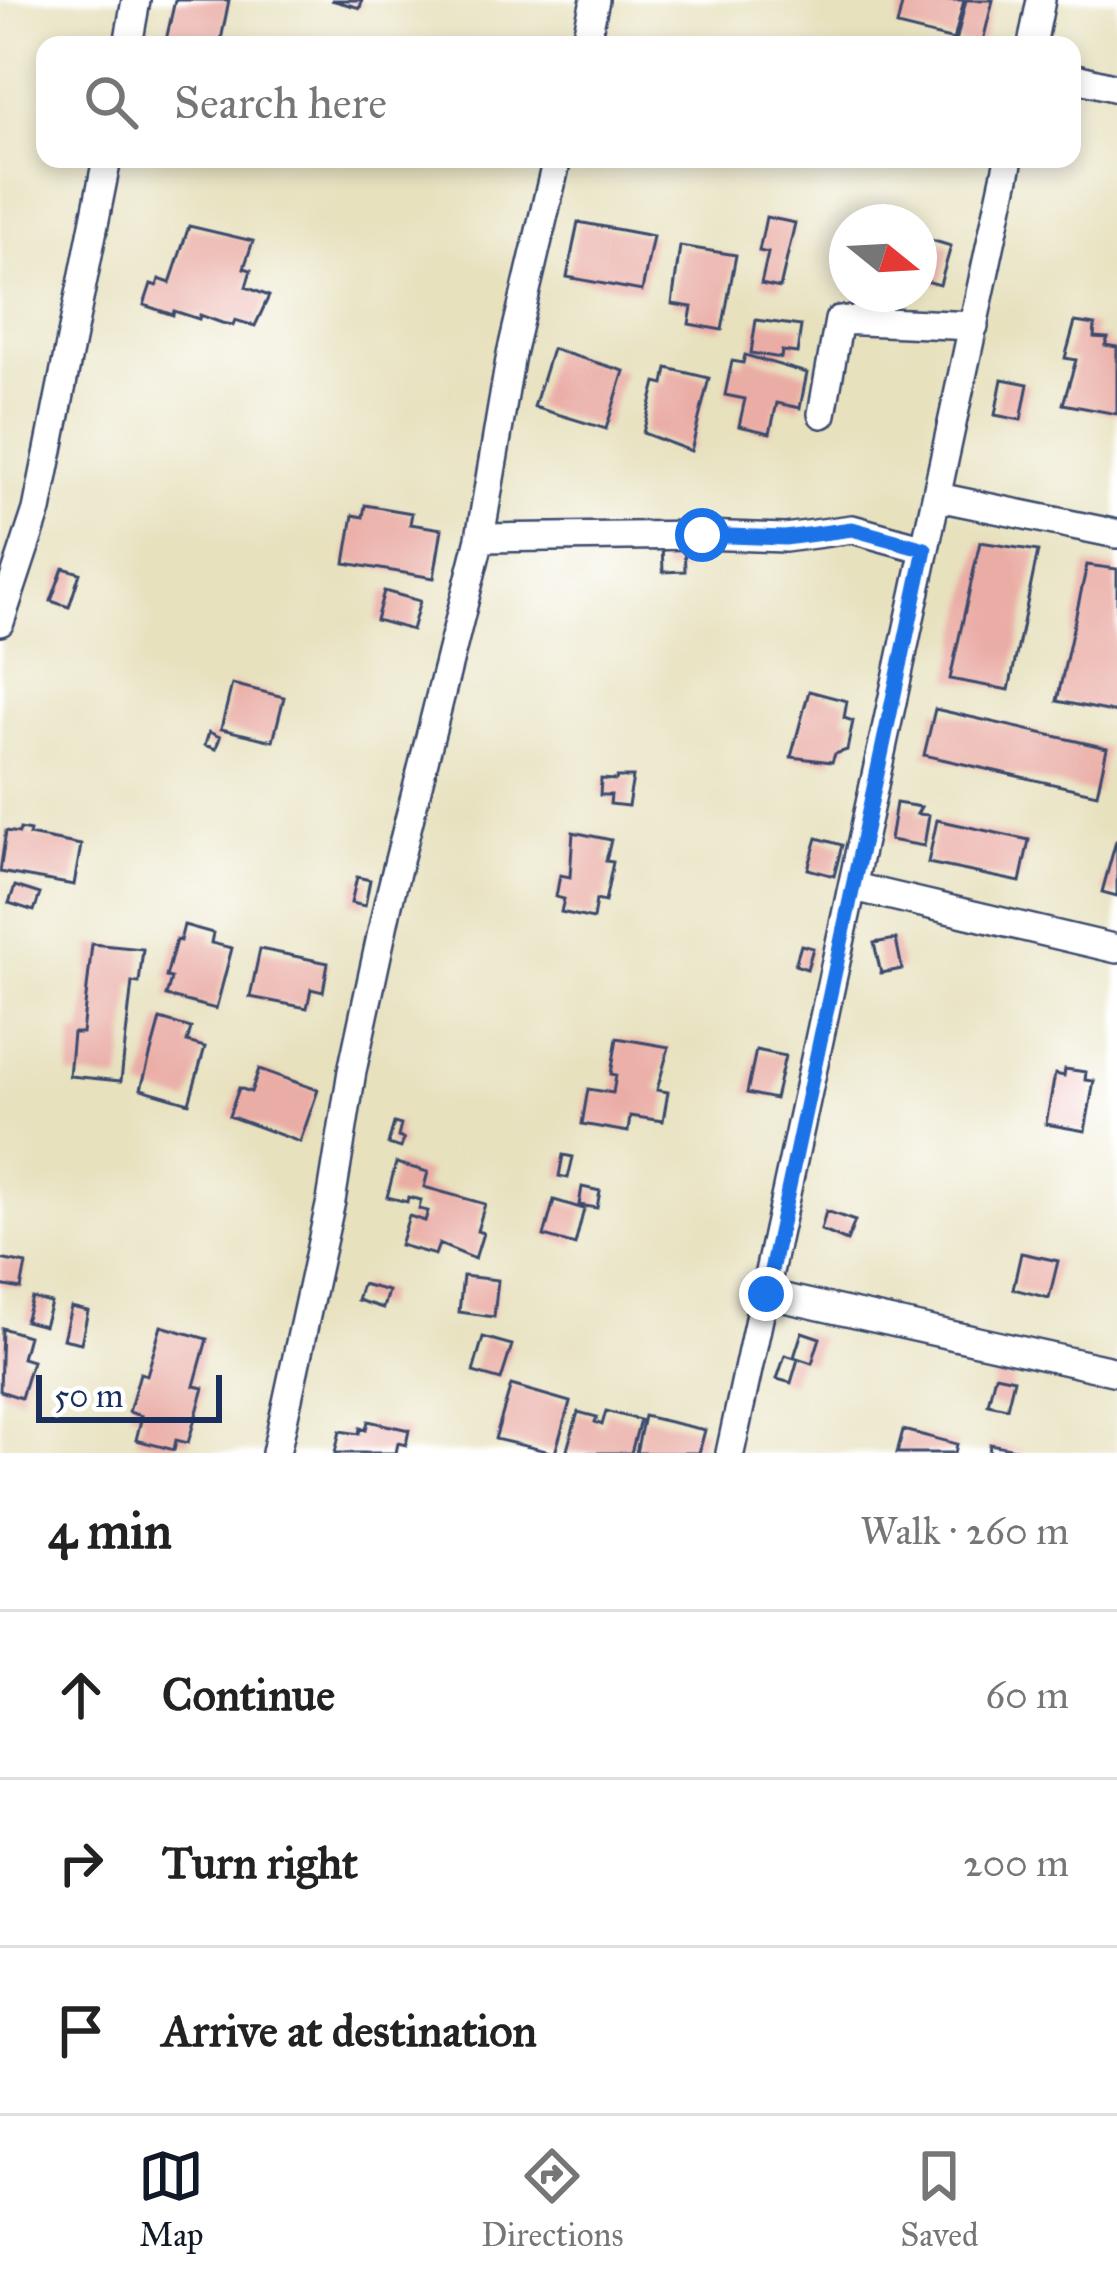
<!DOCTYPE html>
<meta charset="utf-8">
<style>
:root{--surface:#fff;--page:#f6f6f6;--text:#222;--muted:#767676;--line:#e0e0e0;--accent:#111827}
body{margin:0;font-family:"IM FELL Great Primer",serif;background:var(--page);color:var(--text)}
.compass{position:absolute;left:829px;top:204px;width:108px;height:108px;border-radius:50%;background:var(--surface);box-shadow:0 6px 18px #0003;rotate:108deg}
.scale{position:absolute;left:36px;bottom:30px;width:186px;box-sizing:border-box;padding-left:12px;border:6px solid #1b2f5e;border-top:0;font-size:33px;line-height:42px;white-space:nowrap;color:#1b2f5e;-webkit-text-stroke:9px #fff;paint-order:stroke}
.stop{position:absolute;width:36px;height:36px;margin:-27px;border:9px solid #1a73e8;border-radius:50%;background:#fff}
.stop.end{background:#1a73e8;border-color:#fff;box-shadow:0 3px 12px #0008}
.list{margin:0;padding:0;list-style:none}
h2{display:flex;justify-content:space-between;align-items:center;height:156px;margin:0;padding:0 48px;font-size:51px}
h2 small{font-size:39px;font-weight:400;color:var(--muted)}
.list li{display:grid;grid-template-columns:78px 1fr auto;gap:36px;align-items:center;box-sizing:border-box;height:168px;padding:0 48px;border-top:3px solid var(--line)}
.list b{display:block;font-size:45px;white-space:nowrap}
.list em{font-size:39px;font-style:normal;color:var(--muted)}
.icon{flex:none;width:66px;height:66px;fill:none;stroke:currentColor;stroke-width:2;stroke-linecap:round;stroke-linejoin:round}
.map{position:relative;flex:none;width:1117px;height:1453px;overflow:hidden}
.search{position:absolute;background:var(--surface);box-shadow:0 6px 18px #0003;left:36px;right:36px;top:36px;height:132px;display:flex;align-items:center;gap:30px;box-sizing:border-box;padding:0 42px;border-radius:24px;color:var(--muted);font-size:45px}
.sheet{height:660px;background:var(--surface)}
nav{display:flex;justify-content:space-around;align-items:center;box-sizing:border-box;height:168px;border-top:3px solid var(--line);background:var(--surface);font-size:33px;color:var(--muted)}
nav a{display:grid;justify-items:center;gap:6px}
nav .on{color:var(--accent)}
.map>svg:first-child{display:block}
</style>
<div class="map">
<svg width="1117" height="1453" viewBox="0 0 1117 1453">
<rect width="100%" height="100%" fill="#fff"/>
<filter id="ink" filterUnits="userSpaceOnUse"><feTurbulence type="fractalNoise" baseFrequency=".00833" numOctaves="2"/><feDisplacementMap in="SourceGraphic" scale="24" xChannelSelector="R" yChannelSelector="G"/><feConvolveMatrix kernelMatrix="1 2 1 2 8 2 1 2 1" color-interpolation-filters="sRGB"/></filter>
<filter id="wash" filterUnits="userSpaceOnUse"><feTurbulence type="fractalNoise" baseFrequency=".004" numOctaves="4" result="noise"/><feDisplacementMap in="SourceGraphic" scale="48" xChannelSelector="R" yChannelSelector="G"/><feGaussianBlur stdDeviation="2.7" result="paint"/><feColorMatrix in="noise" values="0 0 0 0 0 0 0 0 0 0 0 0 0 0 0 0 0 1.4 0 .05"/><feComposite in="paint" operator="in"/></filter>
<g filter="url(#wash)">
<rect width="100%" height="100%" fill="#e7e1be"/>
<g id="blocks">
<path fill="#eaada6" d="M175,0H229L220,45H165Z
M331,0H362L360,8Z
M903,0H964L954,40L897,26Z
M966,0H993L982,45L956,42Z
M766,217L795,223L780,288L761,284L768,253L759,251Z
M578,222L653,236L642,291L567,277Z
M189,226L253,241L244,268L251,270L246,287L269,296L255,326L235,320L233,325L222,323L200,315L199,319L174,311L173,315L144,305L151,284L157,286L159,279L170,283Z
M931,240L951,246L940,285L919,279V246L928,249Z
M680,246L736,255L722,330L689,324L692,307L672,304Z
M756,320L801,326L797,353L782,351L781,358L751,353Z
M1075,322L1095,325L1094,337L1108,338L1105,345L1117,347V414L1063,404L1076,360L1065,358Z
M552,349L624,371L606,429L534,407Z
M745,355L807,373L800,408L777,403L770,433L739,426L745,399L725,395L732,361L743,363Z
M667,368L709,378L691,451L643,433L656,382L664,384Z
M1002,379L1028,384L1021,420L995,415Z
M365,505L412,513L410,524L442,529L434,578L345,563L353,515L363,517Z
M684,541L685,571L663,572L662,542Z
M980,542L1038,551L1009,690L950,679Z
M1087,565L1117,569V713L1057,701Z
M63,568L80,573L69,607L51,601Z
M384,591L420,601L412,630L376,620Z
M232,684L284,697L273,741L221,729Z
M809,691L847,701L844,718L853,721L847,750L835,754L832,762L791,757Z
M935,709L1107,748L1097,794L924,755Z
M209,732L220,737L216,749L205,745Z
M617,777H633L628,806L610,804L611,795H600L601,779L616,780Z
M896,803L921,807L917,814L929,815L924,846L890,840Z
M937,820L1029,840L1020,882L928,863Z
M20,829L30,831L29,835L81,845L74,885L0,872L6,831L19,833Z
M573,832L611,840L606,861L613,862L605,902L596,900L593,919L561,912L564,899L556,897L560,875L570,877Z
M817,838L842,845L834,876L808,869Z
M1116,841H1117V896L1102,892Z
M357,877L370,880L365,906L351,903Z
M15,886L40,894L34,911L9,903Z
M184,925L213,933L211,943L232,948L216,1009L166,996L171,978L166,977L176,940L180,941Z
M896,939L902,969L881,973L874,943Z
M92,944L143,949L139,983L132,982L121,1081L69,1076L73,1033H82Z
M801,945L813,948L807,969L795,965Z
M260,949L328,963L323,992L311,989L307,1008L250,997Z
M160,1019L191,1028L187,1042L205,1047L189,1103L141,1089Z
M617,1038L669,1047L657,1090L668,1092L663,1121L630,1116L628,1132L582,1124L588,1089L613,1093L616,1075L611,1074Z
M756,1050L785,1056L775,1099L747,1093Z
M259,1069L318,1090L300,1142L229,1116L239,1088L251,1092Z
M1065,1069L1086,1072L1085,1080L1094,1081L1085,1131L1046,1124L1055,1074L1064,1076Z
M394,1123L401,1125L398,1137L404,1139L401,1148L388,1144Z
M563,1155L573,1157L568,1178L559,1176Z
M396,1163L428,1172L424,1187L485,1204L477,1231L483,1233L475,1259L439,1244L435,1255L400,1245L409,1216L425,1221L428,1211L419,1209L421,1200L408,1197L407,1202L387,1197Z
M582,1187L600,1191L597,1208L579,1205Z
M554,1200L584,1209L575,1245L544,1236Z
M826,1211L855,1221L847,1241L821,1230Z
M1021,1253L1058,1261L1049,1298L1013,1289Z
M0,1259L26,1264L21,1289L0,1285Z
M463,1276L498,1280L494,1317L459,1312Z
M362,1284L388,1291L383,1308L357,1300Z
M32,1298L51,1303L44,1326L25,1321Z
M71,1307L88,1311L81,1343L63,1339Z
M161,1326L207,1339L194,1386L204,1388L188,1443L176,1440L174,1450L136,1440L142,1416L129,1412L140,1373L147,1375Z
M2,1328L28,1336L22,1358L32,1361L21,1398L0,1391Z
M802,1332L820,1338L812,1363L794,1357Z
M483,1337L512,1345L501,1380L473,1372Z
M785,1355L798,1359L791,1383L777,1379Z
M995,1375L1014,1379L1007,1408L988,1404Z
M511,1385L570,1402L555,1453L495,1439Z
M606,1411L640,1420L631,1453H566L578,1412L597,1417L595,1422L602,1425Z
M644,1416L705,1430L699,1453H636Z
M368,1421L409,1430L406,1445L398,1443L396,1453H335L340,1431L359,1434L360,1428L366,1430Z
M903,1430L957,1444L955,1453H897Z
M990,1444L1025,1451V1453H989Z"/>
</g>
</g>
<g filter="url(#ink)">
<use href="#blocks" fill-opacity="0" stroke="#3a4a6c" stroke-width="3"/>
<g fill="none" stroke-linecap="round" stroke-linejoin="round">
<defs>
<path id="minor" d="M128,45L136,0
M585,45L595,0
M1032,45L1041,0
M1072,77L1117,88
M822,414L839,320L974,326
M938,497L1117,534
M480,538L702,535L785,538L852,529L925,549
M0,622L37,510L107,159
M854,887L1117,949
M766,1294L1117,1372
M276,1453L331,1201L352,1071L388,904L480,538L511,354L557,159
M730,1453L1009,159"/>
</defs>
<use href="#minor" stroke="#3a4a6c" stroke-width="32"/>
<use href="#minor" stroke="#fff" stroke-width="27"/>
</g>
</g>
<g fill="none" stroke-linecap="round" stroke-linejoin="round" filter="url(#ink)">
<path stroke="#1a73e8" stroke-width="15" d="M702,535L785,538L852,529L925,549L766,1294"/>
</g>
</svg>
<svg class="compass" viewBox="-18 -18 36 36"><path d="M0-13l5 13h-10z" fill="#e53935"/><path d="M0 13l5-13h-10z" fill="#767676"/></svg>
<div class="scale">50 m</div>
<div class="stop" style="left:702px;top:535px"></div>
<div class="stop end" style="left:766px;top:1294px"></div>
<div class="search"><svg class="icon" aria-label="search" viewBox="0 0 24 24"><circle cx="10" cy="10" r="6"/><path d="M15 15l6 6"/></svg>Search here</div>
</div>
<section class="sheet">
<h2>4 min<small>Walk · 260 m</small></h2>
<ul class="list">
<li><svg class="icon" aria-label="ahead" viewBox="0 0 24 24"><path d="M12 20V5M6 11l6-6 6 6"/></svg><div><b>Continue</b></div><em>60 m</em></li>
<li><svg class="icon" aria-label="right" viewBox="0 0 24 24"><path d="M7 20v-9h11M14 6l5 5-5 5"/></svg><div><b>Turn right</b></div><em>200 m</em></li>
<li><svg class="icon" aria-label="arrive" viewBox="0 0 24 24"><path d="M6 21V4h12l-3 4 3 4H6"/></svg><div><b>Arrive at destination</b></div></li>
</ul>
</section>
<nav>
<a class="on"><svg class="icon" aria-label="map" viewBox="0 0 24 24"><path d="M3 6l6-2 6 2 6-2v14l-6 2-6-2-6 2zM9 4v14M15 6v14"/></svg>Map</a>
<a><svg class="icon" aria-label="directions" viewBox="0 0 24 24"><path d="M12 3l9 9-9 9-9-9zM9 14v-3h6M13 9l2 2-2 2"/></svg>Directions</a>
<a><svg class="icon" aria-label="saved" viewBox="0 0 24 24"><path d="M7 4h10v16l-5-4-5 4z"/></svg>Saved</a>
</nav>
